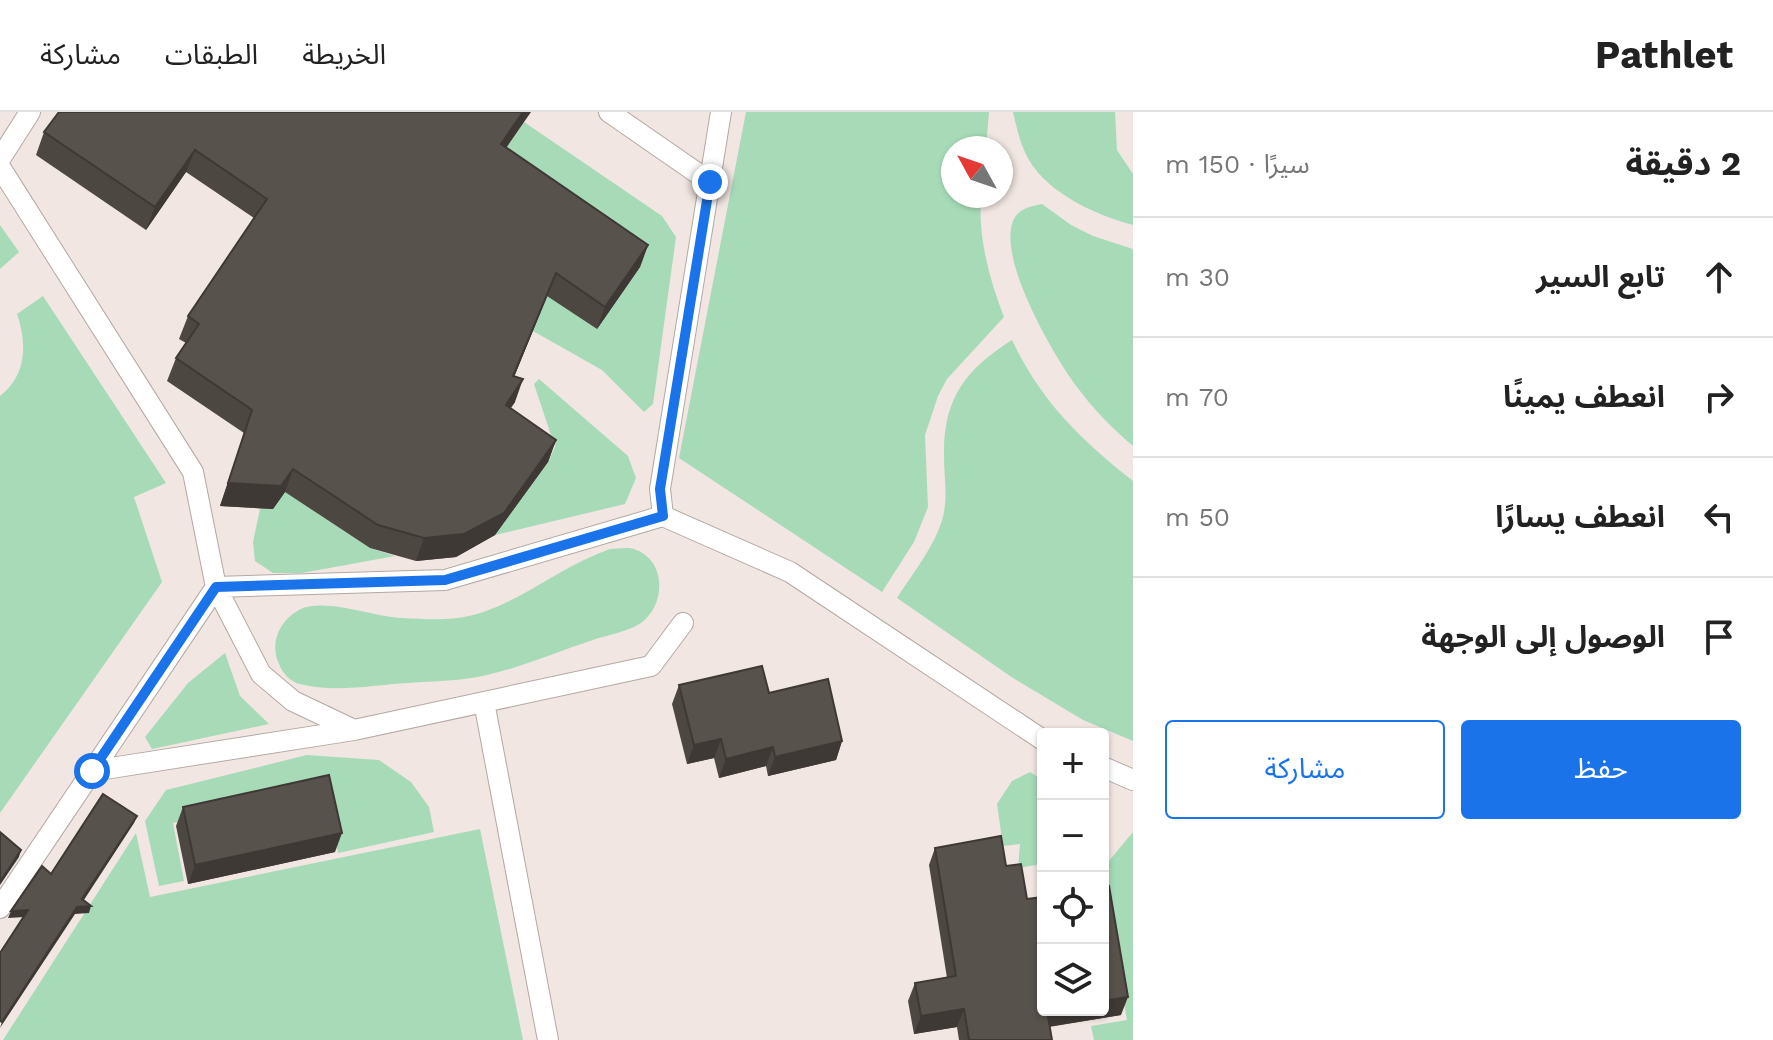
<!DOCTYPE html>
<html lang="ar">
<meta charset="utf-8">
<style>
:root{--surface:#fff;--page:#f6f6f6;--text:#222;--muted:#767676;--line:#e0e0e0;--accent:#1a73e8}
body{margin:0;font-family:"Work Sans","Noto Sans Arabic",sans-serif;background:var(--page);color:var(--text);direction:rtl}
.controls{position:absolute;right:24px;bottom:24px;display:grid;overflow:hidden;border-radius:8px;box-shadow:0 2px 6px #0004}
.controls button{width:72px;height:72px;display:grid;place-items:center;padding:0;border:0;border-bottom:2px solid var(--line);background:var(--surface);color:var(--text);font:40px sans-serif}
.compass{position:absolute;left:941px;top:24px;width:72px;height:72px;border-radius:50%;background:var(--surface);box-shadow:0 2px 6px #0004;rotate:310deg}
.stop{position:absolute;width:24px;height:24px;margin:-18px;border:6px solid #1a73e8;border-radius:50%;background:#fff}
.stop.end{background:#1a73e8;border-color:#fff;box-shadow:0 2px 8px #0008}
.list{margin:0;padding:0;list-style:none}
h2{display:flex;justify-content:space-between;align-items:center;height:104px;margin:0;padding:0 32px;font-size:34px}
h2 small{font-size:26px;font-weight:400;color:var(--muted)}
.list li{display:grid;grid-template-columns:52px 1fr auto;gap:24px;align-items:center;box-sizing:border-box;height:120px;padding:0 32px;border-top:2px solid var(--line)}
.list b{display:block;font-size:30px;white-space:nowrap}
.list em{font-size:26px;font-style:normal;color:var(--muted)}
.actions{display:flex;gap:16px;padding:24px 32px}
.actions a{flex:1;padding:18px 0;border:2px solid var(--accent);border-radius:8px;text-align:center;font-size:28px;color:var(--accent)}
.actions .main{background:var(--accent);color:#fff}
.icon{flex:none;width:44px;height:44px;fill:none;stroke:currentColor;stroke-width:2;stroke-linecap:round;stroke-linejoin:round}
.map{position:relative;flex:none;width:1133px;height:928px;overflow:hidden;direction:ltr}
header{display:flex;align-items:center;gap:48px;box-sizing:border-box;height:112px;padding:0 40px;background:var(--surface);border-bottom:2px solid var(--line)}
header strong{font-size:38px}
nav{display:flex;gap:44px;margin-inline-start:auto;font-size:28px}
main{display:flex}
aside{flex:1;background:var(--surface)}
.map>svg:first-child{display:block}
</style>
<header>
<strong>Pathlet</strong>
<nav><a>الخريطة</a><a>الطبقات</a><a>مشاركة</a></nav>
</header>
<main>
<aside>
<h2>2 دقيقة<small>سيرًا · 150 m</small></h2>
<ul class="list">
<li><svg class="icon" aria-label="ahead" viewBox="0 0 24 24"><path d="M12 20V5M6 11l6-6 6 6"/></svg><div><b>تابع السير</b></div><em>30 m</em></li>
<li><svg class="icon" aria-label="right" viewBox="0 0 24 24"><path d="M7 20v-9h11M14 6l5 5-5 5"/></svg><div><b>انعطف يمينًا</b></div><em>70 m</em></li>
<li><svg class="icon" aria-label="left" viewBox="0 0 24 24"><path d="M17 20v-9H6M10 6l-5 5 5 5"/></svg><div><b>انعطف يسارًا</b></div><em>50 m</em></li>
<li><svg class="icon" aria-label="arrive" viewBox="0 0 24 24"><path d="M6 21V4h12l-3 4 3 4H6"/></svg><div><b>الوصول إلى الوجهة</b></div></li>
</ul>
<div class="actions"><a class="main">حفظ</a><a>مشاركة</a></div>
</aside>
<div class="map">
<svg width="1133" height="928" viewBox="0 0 1133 928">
<rect width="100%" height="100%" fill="#f1e6e1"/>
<path fill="#a7dbb8" d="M746,0H989L986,36H953V84H981C978,126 989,166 1004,205L947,267L938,284L925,323L928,395L914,430L882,480L679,346Z
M1013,0H1115L1117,38L1133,62V113C1096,103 1049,82 1029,48C1020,32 1017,17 1013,0Z
M524,10L662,104L676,125L653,292L644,300L602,258L533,219L480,156L550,185L597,217L493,55Z
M1042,92L1071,113L1093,124L1133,137V334C1112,316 1093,297 1077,275C1055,246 993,141 1015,105C1021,96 1032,94 1042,92Z
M0,113L19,140L0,157Z
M43,184L166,371L134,385L162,470L0,701V284C27,263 27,231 17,202Z
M1012,228C1041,289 1080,327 1133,369V629L1083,608L1013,566L897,486C913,461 935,434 943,405C948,383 944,366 944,344C943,286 966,257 1012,228Z
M539,267L628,344L636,366L625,392L495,423L548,350L555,335L534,272Z
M333,307L317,401L370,436L395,444L302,461H273L255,449L253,430L260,397H273Z
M610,437C617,437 627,435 634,437C667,448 666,493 641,511C628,520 606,523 590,529C556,540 522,555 487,563C462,569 434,569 408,571C374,573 334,581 300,572C291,570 282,561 279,552C269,531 280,507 301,497C326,486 374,505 402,506C422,507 449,509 469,504C520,492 560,454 610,437Z
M225,541L240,584L269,612L152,637L145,625L188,571Z
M307,643L379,648L411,670L429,695L434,720L338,741L325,678L173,711L184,769L159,774L145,709L166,678Z
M1030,660L1043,668V746L1036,753L1018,756L1020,732L1003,734L997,692L1012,669Z
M480,717L523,928H3L136,721L150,785Z
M1133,720V928H1094L1091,914L1127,908L1103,777V756Z"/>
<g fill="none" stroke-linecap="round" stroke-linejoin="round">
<defs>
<path id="lane" d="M609,0L710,70
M0,47L30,0
M0,55L193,360L216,475L261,562L293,589L354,618
M663,404L660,377L721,0
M216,475L445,468L663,404L790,460L1043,628
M484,590L548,928
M1103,655L1133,668
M92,659L354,618L651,554L683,511
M0,796L216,475"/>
</defs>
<use href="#lane" stroke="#b3a9a4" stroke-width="22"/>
<use href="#lane" stroke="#fff" stroke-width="20"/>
</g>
<path fill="#4c4741" d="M44,20L506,36L648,133L640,155L597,217L547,184L514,265L515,290L510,297L556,328L548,350L495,423L456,445L416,449L370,436L285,380L273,397L220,394L244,321L167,269L176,246L186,231L179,227L188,204L254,106L186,60L146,118L36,43Z
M679,573L769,581L842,629L836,648L768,664L766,654L719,666L714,646L687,652L672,592Z
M183,695L335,740L188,772L176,714Z
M935,736L1006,754L1027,787L1121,903L1049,915L1052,928H959L957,915L914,922L908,889L915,871L947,866L929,753Z"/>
<path fill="#3e3935" d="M523,0H531L493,55L501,32Z
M195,38L186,60L146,118L155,95Z
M648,133L640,155L597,217L605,195Z
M556,161L547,184L505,287L513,264Z
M523,267L515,290L497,316L506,293Z
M556,328L548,350L495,423L456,445L416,449L424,426Z
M293,357L285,380L273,397L220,394L228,371Z
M721,627L714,646L687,652L694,633Z
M842,629L836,648L768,664L775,645Z
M773,635L766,654L719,666L726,647Z
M137,704L134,711L80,794L82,787Z
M342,721L335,740L188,772L195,753Z
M21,738L19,745L0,773V770Z
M91,794L89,801L75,802L0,916L2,910L77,795Z
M28,798L25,805L8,806L11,799Z
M1128,885L1121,903L1040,916L1047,899L1103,898V889Z
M964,897L957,915L914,922L921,904Z"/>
<path fill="#58524c" stroke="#3e3935" stroke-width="2" d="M59,0H523L501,32L648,133L605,195L556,161L513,264L523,267L506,293L556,328L504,401L464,422L424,426L378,413L293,357L281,374L228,371L252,298L176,246L199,212L188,204L267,87L195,38L155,95L44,20Z
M762,554L769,581L828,567L842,629L775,645L773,635L726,647L721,627L694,633L679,573Z
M329,663L342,721L195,753L183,695Z
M103,682L137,704L82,787L91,794L77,795L2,910L0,909V841L28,798L11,799L42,754L51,762Z
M0,720L21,738L0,770Z
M1001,724L1006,754L1021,752L1027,787L1043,785V898H1051L1047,899L1052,928H969L964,897L921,904L915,871L956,864L935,736Z
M1109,774L1128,885L1103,889V775Z"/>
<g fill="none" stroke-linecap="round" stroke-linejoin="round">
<path stroke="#1a73e8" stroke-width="10" d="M92,659L216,475L445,468L663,404L660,377L710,70"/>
</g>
</svg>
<div class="controls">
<button>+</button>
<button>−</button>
<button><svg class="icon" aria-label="locate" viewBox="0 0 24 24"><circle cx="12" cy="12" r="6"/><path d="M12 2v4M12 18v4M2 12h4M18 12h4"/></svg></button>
<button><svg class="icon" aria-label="layers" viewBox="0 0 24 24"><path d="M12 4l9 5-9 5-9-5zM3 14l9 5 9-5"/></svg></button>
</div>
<svg class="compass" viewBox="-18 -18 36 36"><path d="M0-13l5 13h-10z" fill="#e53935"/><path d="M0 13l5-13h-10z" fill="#767676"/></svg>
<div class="stop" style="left:92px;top:659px"></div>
<div class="stop end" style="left:710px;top:70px"></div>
</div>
</main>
